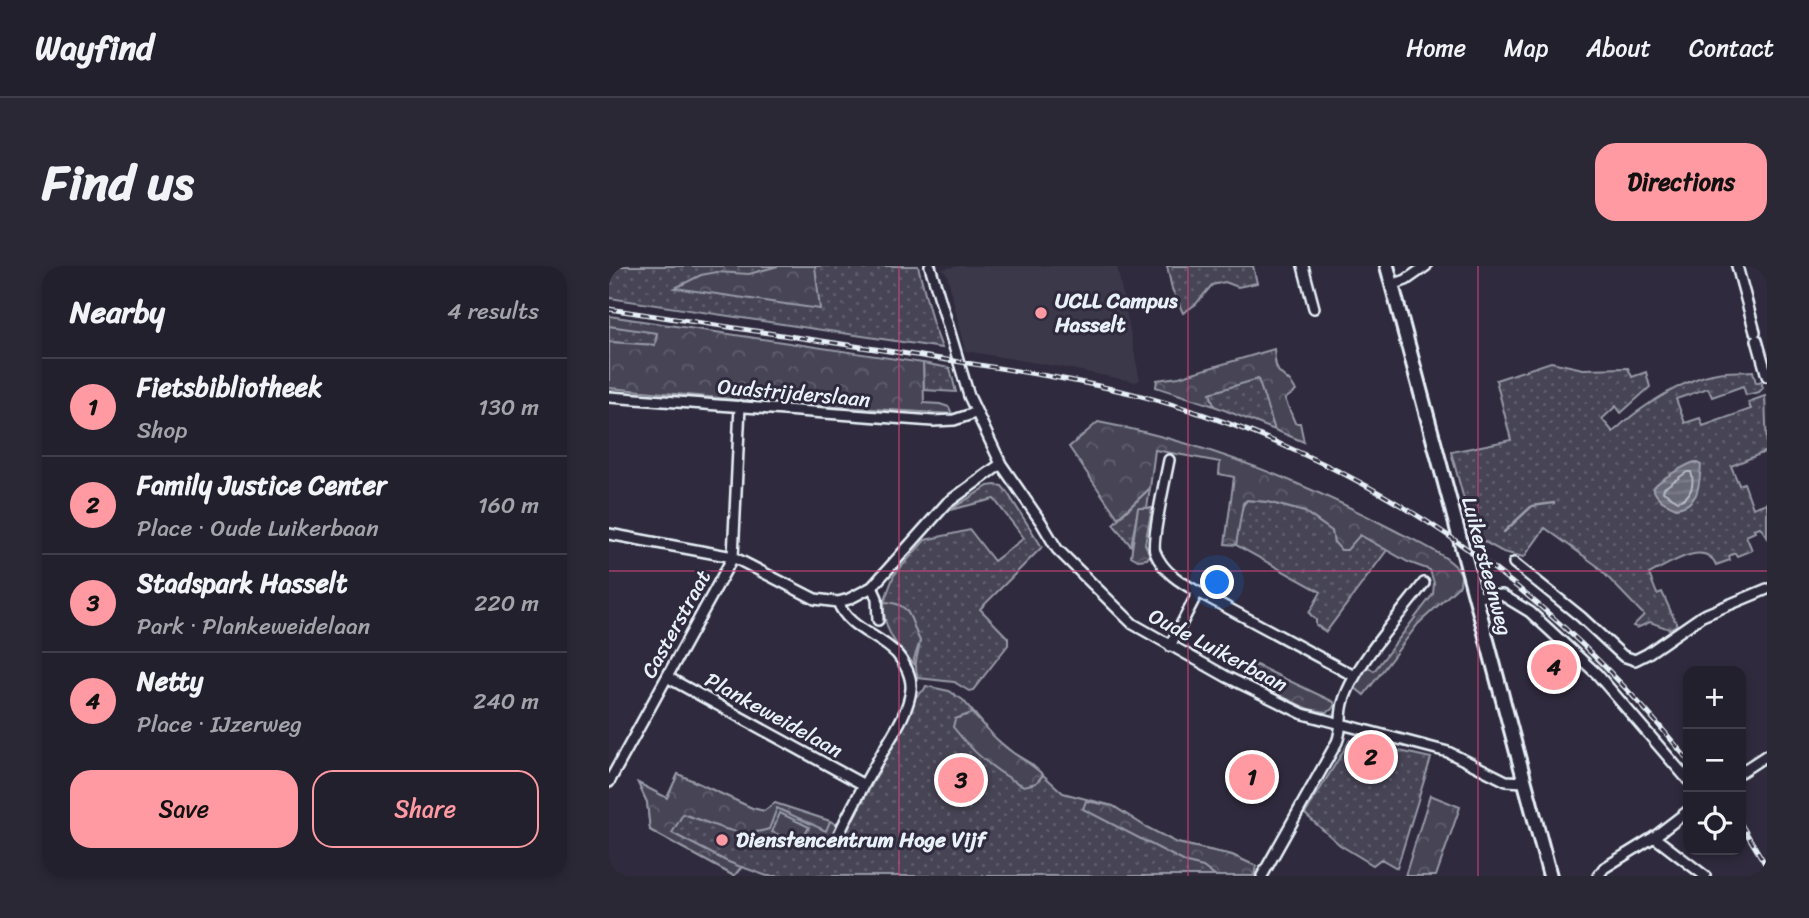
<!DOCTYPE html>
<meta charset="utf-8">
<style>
:root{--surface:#23202e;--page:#2b2836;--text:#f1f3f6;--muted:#a3a3aa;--line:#403e4a;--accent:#ff9aa2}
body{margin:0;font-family:Sriracha,sans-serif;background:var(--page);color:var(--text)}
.controls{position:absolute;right:21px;bottom:21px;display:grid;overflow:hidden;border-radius:14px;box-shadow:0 4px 10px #0003}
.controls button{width:63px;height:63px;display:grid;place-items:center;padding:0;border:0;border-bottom:2px solid var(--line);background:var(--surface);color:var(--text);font:35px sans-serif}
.you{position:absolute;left:609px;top:317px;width:24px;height:24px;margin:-18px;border:5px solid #fff;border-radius:50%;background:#1a73e8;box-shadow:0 0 0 10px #1a73e833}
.badge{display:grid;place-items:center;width:46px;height:46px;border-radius:50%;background:var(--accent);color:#111;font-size:23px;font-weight:700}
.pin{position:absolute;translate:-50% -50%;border:4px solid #fff;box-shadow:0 2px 7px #0006}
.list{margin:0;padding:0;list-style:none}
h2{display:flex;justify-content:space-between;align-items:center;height:91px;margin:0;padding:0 28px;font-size:30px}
h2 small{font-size:23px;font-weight:400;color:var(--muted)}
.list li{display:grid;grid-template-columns:46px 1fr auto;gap:21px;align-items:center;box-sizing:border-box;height:98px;padding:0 28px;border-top:2px solid var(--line)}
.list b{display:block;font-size:26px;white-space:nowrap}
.list p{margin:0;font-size:23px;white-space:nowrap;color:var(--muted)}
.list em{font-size:23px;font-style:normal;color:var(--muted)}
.actions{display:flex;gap:14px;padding:21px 28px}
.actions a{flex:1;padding:16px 0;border:2px solid var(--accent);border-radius:21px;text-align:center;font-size:24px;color:var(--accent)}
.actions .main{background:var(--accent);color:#111}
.icon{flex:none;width:38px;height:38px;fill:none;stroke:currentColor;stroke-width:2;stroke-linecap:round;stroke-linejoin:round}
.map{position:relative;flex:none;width:1158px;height:610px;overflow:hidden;border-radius:21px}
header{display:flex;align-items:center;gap:42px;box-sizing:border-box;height:98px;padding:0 35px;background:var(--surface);border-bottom:2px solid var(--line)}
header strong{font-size:33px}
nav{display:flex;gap:38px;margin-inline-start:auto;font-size:24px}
.intro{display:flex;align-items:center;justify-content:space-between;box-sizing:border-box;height:168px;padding:0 42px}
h1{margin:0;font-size:49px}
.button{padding:18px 32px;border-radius:21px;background:var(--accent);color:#111;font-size:24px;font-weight:700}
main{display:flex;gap:42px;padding:0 42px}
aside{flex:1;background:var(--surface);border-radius:21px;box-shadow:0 4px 10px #0003}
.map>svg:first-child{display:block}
</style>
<header>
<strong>Wayfind</strong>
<nav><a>Home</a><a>Map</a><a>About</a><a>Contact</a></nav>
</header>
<div class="intro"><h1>Find us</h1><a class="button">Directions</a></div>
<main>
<aside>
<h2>Nearby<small>4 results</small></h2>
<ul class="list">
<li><span class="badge">1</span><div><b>Fietsbibliotheek</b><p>Shop</p></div><em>130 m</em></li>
<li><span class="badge">2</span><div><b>Family Justice Center</b><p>Place · Oude Luikerbaan</p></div><em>160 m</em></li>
<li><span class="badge">3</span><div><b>Stadspark Hasselt</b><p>Park · Plankeweidelaan</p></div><em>220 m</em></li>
<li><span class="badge">4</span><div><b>Netty</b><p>Place · IJzerweg</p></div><em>240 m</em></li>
</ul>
<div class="actions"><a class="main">Save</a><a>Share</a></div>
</aside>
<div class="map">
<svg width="1158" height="610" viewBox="0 0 1158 610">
<defs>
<pattern id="green-dots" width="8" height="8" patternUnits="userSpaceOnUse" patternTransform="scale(1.75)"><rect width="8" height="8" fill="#464455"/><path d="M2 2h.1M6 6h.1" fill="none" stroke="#615f6e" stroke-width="1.8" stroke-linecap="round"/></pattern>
<pattern id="forest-crowns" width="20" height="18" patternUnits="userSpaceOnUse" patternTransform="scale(1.75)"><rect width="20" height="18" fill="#464455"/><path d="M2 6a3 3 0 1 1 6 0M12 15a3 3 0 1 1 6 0" fill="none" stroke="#615f6e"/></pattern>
<pattern id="water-rules" width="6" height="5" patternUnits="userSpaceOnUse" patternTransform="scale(1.75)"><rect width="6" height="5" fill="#696978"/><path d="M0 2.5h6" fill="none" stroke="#7e7f8c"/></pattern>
</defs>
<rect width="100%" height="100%" fill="#2f2a3d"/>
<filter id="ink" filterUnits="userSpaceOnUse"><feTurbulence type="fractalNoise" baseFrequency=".0143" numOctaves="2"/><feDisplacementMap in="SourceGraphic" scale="14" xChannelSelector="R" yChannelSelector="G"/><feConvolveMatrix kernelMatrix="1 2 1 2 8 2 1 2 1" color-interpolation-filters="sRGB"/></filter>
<g filter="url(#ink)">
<path fill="#3b3749" d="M351,0H508L531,114L527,116L457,102L356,85L338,8L333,3Z"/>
<path fill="url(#green-dots)" stroke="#979aa6" stroke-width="2" d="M0,0H309L324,58L333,82L0,32Z
M558,0H644L648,17L629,21L616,16L603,19L587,38L574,47L563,23Z
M0,60L48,66L47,79L0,76Z
M942,96L974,103L1019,102L1023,111L1037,106L1041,121L1012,147L1007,140L993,153L1004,166C1028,143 1081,108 1116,106C1125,105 1134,106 1144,105L1147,117L1152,115L1154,122L1150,126L1137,129L1134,120L1103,131L1099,122L1067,133L1076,157L1091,152L1094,160L1142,143L1139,136L1156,130L1158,185L1122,200L1130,219L1135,217L1144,242L1158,237V271L1151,261L1145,263L1146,266L1137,270L1143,284L1128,290L1126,287L1120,290L1121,294L1107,299C1096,272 1057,300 1040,308L1048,328L1053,326L1068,359L1060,363L1041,356L1028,362L1024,360L1035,349L987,299L936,262L915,291L894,286L865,270L842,186L902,174L887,114Z
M314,97L341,102L347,126L315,124Z
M649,112L666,164L605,140L601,127Z
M386,219L393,220L398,226L433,281L371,343L399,372V379L364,424L360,425L345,416L309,412C304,394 309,392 311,375C300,355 304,337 275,336L285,309L316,274L361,264L385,295L415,272L385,233L341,244L379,220Z
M541,222L538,242L529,243L522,280L504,258Z
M638,234L659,236L696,246L723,265L725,276L751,269L778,284L717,366L707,359V354L700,347L712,326L627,279L631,244Z
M317,420L340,425L354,434L386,472L404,487L421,497L454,527L504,540L537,561L568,577L623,589L647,600L645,610H158L133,601L125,610L41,564L38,536L29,517L58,532L69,508L143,542L155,545L166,537L221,555L228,559L226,566L235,570L294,462L305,432L315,424Z
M741,474L822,492L788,602L772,593L764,599L731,579L696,548Z"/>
<path fill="url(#forest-crowns)" stroke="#979aa6" stroke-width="2" d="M169,0H206L211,43L66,22L92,9L108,6L140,8Z
M0,50L314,97L315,137L331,138L340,141L343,148L155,136L0,122V76L46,79L48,67L0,60Z
M665,83C666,90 665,102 671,107C678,114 683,115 687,125L676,133L686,157H691L695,176L666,164L649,113L601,127L605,140L547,121L548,114L570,111Z
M489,156C594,176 691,214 785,264C800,272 847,292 852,309C852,312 851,316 851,319L809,358L755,429L745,421L758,400L765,405L824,328L825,317L821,304L799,296L751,269L738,284H732L725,276L723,265L696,246L659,236L638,234L634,237L627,279L616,278L625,211L610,208L611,196L546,184L541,222L509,252L460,181Z
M529,242H543L536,278L541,289L538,293L529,294L522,290Z
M275,336C304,337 300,354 311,375L305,393L306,399C287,381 273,362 275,336Z
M647,399L725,436L726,440L723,444L717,446L699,443L639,414Z
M363,447C376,461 387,475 403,486C414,494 424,499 434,509L427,517L415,520C386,506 364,487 344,461L346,453Z
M69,508L143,542L155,545L166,537L221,555L217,565L168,542L160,563C128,574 103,557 74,548L63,567L117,595L132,601L125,610L41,564L38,536L29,517L58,532Z
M821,529L851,541L827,610H796Z
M477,535L504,540L537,561L568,577L623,589L647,600L645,610H606L594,601L578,597L474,543Z"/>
<path fill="#464455" stroke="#979aa6" stroke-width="2" d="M171,547L200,561L191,578L163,566Z"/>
<path fill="url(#water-rules)" stroke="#9c9fab" stroke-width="2" d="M1086,196L1092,199C1090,218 1091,239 1067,242C1056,237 1048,234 1044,222C1050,214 1076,199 1086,196Z"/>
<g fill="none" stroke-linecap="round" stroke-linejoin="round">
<path stroke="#b5bbc5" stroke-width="2" d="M1078,206H1082C1086,218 1082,232 1069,235L1054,226L1055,222Z"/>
<path stroke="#9c9fab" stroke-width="2.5" d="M895,266L923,240L945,237"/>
<defs>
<path id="minor" d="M321,0L360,130L392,198L432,256L448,283L524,358L618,411L694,448L839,486L897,515L916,516
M694,0L705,42
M1128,0L1146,66
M783,19L797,14L817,0
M1148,74L1158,110
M0,131L324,155L345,154L366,147
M560,194C557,210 542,276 546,286C554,306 571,316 589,326L745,410
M0,268L124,291L206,333L229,336L240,333L263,321L338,237L392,198
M905,297L972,351L1014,390L1026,394L1038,388L1093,350L1158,323
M263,321L268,332L269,354
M867,331L893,329L921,346L988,408L1079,514
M229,336C239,363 269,368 288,388C296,397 303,411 302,423C300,445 284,468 273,487C258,513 243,540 230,568
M561,380L589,326
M58,411L255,519
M1132,506L1158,489
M0,516L124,291L131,140
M1045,571L1096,610
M653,610L728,476C734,462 730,448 735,434C747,397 791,349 815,317
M989,610L995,602L1045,571L1079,545"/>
<path id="secondary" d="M778,0L941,610"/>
</defs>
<use href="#minor" stroke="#e8f1f8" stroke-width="14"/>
<use href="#secondary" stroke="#e8f1f8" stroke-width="18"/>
<use href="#minor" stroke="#2f2a3d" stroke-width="9"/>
<use href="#secondary" stroke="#2f2a3d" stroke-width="12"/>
<defs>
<path id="rail" d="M0,43C102,58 204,74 306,89C394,103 483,114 568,140C779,206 941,323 1079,494
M1132,558L1158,601"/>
</defs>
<use href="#rail" stroke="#e8f1f8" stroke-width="5"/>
<use href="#rail" stroke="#2f2a3d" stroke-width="2.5" stroke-dasharray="8" stroke-linecap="butt"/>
</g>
</g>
<path fill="none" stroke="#ca437a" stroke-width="2" stroke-opacity="0.55" d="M290,0V610M579,0V610M869,0V610M0,305H1158"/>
<g fill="#ff9aa2" stroke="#2f2a3d" stroke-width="2.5">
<circle cx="432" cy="47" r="7"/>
<circle cx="113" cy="574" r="7"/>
</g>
<g text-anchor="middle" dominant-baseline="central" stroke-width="6" stroke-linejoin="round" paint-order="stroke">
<g font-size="21" font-weight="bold" fill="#e8f1f8" stroke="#2f2a3d" text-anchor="start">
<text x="446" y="35">UCLL Campus<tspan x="446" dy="24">Hasselt</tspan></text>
<text x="127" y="574">Dienstencentrum Hoge Vijf</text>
</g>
<g font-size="21" fill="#e8f1f8" stroke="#2f2a3d">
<text transform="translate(185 127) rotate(5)">Oudstrijderslaan</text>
<text transform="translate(878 300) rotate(75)">Luikersteenweg</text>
<text transform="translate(67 358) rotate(-61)">Casterstraat</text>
<text transform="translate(609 384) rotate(28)">Oude Luikerbaan</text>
<text transform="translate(165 449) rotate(29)">Plankeweidelaan</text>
</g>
</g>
</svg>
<div class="controls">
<button>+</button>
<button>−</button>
<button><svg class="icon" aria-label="locate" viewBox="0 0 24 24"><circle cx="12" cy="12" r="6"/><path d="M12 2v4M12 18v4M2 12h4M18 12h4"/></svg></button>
</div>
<div class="you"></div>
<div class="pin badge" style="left:643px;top:511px">1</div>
<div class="pin badge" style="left:762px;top:491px">2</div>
<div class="pin badge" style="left:352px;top:514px">3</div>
<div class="pin badge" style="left:945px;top:401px">4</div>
</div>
</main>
